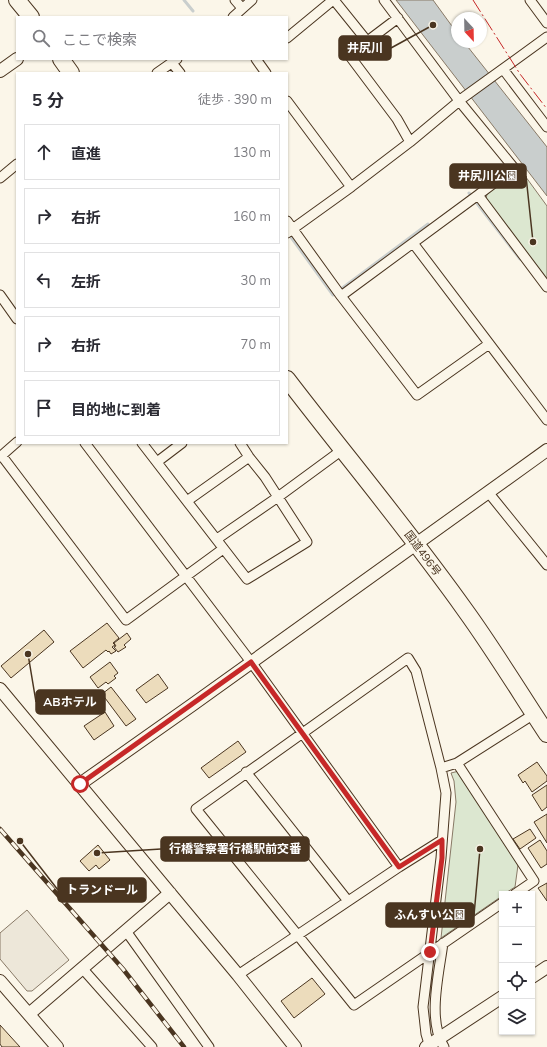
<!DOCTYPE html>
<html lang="ja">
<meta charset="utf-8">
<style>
:root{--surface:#fff;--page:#f7f7f7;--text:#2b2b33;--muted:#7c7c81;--line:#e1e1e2}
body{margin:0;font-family:Mulish,"Noto Sans JP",sans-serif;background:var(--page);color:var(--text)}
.controls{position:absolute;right:12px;bottom:12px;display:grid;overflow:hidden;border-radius:0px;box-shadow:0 1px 3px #0004}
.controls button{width:36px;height:36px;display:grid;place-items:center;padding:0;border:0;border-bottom:1px solid var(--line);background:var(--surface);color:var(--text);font:20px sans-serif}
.compass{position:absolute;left:451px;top:12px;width:36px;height:36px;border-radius:50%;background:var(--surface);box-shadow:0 1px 3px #0004;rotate:158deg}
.stop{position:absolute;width:12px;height:12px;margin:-9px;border:3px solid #c62828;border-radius:50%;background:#fff}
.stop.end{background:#c62828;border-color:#fff;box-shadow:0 1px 4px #0008}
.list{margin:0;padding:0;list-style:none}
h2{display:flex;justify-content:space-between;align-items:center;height:52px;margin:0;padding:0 16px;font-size:17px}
h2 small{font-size:13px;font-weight:400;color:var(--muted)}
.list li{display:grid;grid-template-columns:26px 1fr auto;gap:12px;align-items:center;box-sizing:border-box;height:56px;margin:0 8px 8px;padding:0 8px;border:1px solid var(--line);border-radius:0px}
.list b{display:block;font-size:15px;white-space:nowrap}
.list em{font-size:13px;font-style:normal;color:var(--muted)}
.icon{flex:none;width:22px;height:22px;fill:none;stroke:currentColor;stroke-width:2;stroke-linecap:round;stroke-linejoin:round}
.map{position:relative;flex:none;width:547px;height:1047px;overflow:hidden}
.search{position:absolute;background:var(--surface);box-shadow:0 1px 3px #0004;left:16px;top:16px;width:272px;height:44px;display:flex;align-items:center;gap:10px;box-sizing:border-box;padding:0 14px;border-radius:0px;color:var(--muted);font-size:15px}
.panel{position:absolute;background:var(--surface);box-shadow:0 1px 3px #0004;left:16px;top:72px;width:272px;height:372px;border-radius:0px}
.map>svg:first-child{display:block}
</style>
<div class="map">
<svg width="547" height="1047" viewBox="0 0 547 1047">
<rect width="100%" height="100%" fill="#fbf6e9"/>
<path fill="#dce7d0" stroke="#887966" d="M520,169L547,206V279L486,200L487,194Z
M459,771L499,833L518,865L515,887L504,894H502V896L441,938L456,802L454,781L451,773Z"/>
<path fill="#ede7d9" stroke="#887966" d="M27,910L69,960L32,991H27L0,959V933Z"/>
<path fill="#c9cecd" stroke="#887966" d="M396,0H433L457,33V42H464L547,147V196Z"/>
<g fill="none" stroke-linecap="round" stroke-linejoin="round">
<path stroke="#c9cecd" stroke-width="3" d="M184,0L193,11
M171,70L174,73
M469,193L520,259
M288,233L333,295L428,224"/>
</g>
<path fill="#ecdcbc" stroke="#4a3520" d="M107,623L119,638L113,643L115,645L112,647L116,651L111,654L109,651L108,652L106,650L83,668L70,651Z
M44,630L54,642L11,678L1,666Z
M127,633L131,639L124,645L126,647L118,652L114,647L116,646L114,643Z
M110,662L118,673L114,676L116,678L108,684L106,682L98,688L90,677Z
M158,674L168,688L146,703L136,690Z
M111,687L136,719L126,726L102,694Z
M105,712L114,726L94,740L84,726Z
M238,741L246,752L209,778L201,768Z
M537,762L547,776V781L532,792L525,781L523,783L518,775Z
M547,785V807L542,811L532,795Z
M547,814V843L534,822Z
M530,829L536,838L520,849L513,839Z
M540,840L547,851V864L541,868L528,848Z
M98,845L110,860L99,869L96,865L89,871L80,861Z
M547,883V901L538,888Z
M312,978L325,994L294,1018L281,1001Z
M0,1025L20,1047H2L0,1044Z"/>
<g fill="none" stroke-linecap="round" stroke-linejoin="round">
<defs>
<path id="minor" d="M235,0L242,8
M334,0L367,41
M384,0L460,102L514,168L478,195L547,287
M530,0L547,23
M233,17L252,0
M398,18L349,55L397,119L410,142
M287,38L333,0
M256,59L266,73
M172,63L180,73
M503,69L547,127
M157,73L177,59
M287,101L351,187
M0,178L17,164
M287,221L341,296L417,395L489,344
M287,233L351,187L410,142L464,97L547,37
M413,243L547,420
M0,295L17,319
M341,296L478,195
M85,443L251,662L399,867
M142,443L247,579L307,542L265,477L249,457L240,443
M2,456L126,620L223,549
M0,457L17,442
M157,462L182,443
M488,492L547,565
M187,501L249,457
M217,539L278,497L342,450
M457,763L534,881L515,894
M441,768L416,671L408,658L196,809L354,1005L502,903
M246,772L348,901
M126,931L209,1047
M443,943C439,974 427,1020 444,1047
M82,968L152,1047
M238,975L399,867L442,840
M430,1047L426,1034L423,1007L441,858L446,793L441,768L457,763L534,714"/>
<path id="tertiary" d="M0,71L17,59
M0,689L238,975L295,1047
M80,784L192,705L547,450
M532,977L547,967
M0,981L57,1047
M29,1014L170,893
M426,1047L502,997"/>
<path id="trunk" d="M17,0L31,17
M61,59L71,73
M287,379C346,456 409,531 465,610C494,650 520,693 547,734"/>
</defs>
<use href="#minor" stroke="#4a3520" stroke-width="11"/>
<use href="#tertiary" stroke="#4a3520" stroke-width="14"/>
<use href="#trunk" stroke="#4a3520" stroke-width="18"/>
<use href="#minor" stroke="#fbf6e9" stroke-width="9"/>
<use href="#tertiary" stroke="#fbf6e9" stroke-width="12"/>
<use href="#trunk" stroke="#fbf6e9" stroke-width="16"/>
<defs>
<path id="rail" d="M0,829L123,969L184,1047"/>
</defs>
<use href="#rail" stroke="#4a3520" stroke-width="4.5"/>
<use href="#rail" stroke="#fbf6e9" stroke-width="3" stroke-dasharray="9" stroke-linecap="butt"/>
<path stroke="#c62828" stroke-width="1" stroke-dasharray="14 3 2 3" stroke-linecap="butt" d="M473,0L520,74L547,109"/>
</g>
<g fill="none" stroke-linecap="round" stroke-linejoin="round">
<path stroke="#c62828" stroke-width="5" d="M80,784L251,662L399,867L442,840V858L430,952"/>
</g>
<g text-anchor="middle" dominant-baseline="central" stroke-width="3" stroke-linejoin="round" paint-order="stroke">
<g font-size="11" fill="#4a3520" stroke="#fbf6e9">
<text transform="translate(423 553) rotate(53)">国道496号</text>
</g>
</g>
<path fill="none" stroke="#4a3520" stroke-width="1.5" d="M433 25L391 48M533 242L526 176M28 654L36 702M97 853L161 849M20 841L58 890M480 849L474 915"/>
<g fill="#4a3520" stroke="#fbf6e9" stroke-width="1.5">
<circle cx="433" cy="25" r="4"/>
<circle cx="533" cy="242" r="4"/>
<circle cx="28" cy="654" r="4"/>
<circle cx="97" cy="853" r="4"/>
<circle cx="20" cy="841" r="4"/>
<circle cx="480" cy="849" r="4"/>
</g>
<g fill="#4a3520" stroke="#4a3520" stroke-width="1.5">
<rect x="339" y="36" width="52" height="24" rx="4"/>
<rect x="450" y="164" width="76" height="24" rx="4"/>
<rect x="36" y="690" width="69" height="24" rx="4"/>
<rect x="161" y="837" width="148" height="24" rx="4"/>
<rect x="58" y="878" width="88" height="24" rx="4"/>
<rect x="386" y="903" width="88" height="24" rx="4"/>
</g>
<g font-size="12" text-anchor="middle" font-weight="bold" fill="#fff">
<text x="365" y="52">井尻川</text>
<text x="488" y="180">井尻川公園</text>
<text x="70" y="706">ABホテル</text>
<text x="235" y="853">行橋警察署行橋駅前交番</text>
<text x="102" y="894">トランドール</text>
<text x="430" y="919">ふんすい公園</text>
</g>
</svg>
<div class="controls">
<button>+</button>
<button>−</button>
<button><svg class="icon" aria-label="locate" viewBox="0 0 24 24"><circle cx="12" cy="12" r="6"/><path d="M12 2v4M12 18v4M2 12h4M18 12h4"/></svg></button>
<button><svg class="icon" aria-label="layers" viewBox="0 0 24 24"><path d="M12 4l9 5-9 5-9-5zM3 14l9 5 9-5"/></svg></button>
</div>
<svg class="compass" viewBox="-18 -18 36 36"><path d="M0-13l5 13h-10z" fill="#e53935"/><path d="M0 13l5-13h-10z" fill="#7c7c81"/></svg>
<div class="stop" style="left:80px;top:784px"></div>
<div class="stop end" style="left:430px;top:952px"></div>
<div class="search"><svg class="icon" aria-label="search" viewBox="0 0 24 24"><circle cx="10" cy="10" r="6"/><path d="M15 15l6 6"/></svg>ここで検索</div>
<section class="panel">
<h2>5 分<small>徒歩 · 390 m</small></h2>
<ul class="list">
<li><svg class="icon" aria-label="ahead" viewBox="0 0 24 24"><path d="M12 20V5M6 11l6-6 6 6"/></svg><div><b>直進</b></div><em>130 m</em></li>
<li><svg class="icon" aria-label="right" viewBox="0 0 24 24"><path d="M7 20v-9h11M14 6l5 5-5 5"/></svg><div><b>右折</b></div><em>160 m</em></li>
<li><svg class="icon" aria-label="left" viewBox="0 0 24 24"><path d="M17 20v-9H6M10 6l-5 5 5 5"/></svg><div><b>左折</b></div><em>30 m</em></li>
<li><svg class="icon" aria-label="right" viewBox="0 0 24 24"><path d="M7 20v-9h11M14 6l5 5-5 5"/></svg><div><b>右折</b></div><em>70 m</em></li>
<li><svg class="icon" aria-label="arrive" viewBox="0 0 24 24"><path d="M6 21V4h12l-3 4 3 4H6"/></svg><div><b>目的地に到着</b></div></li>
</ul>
</section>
</div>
